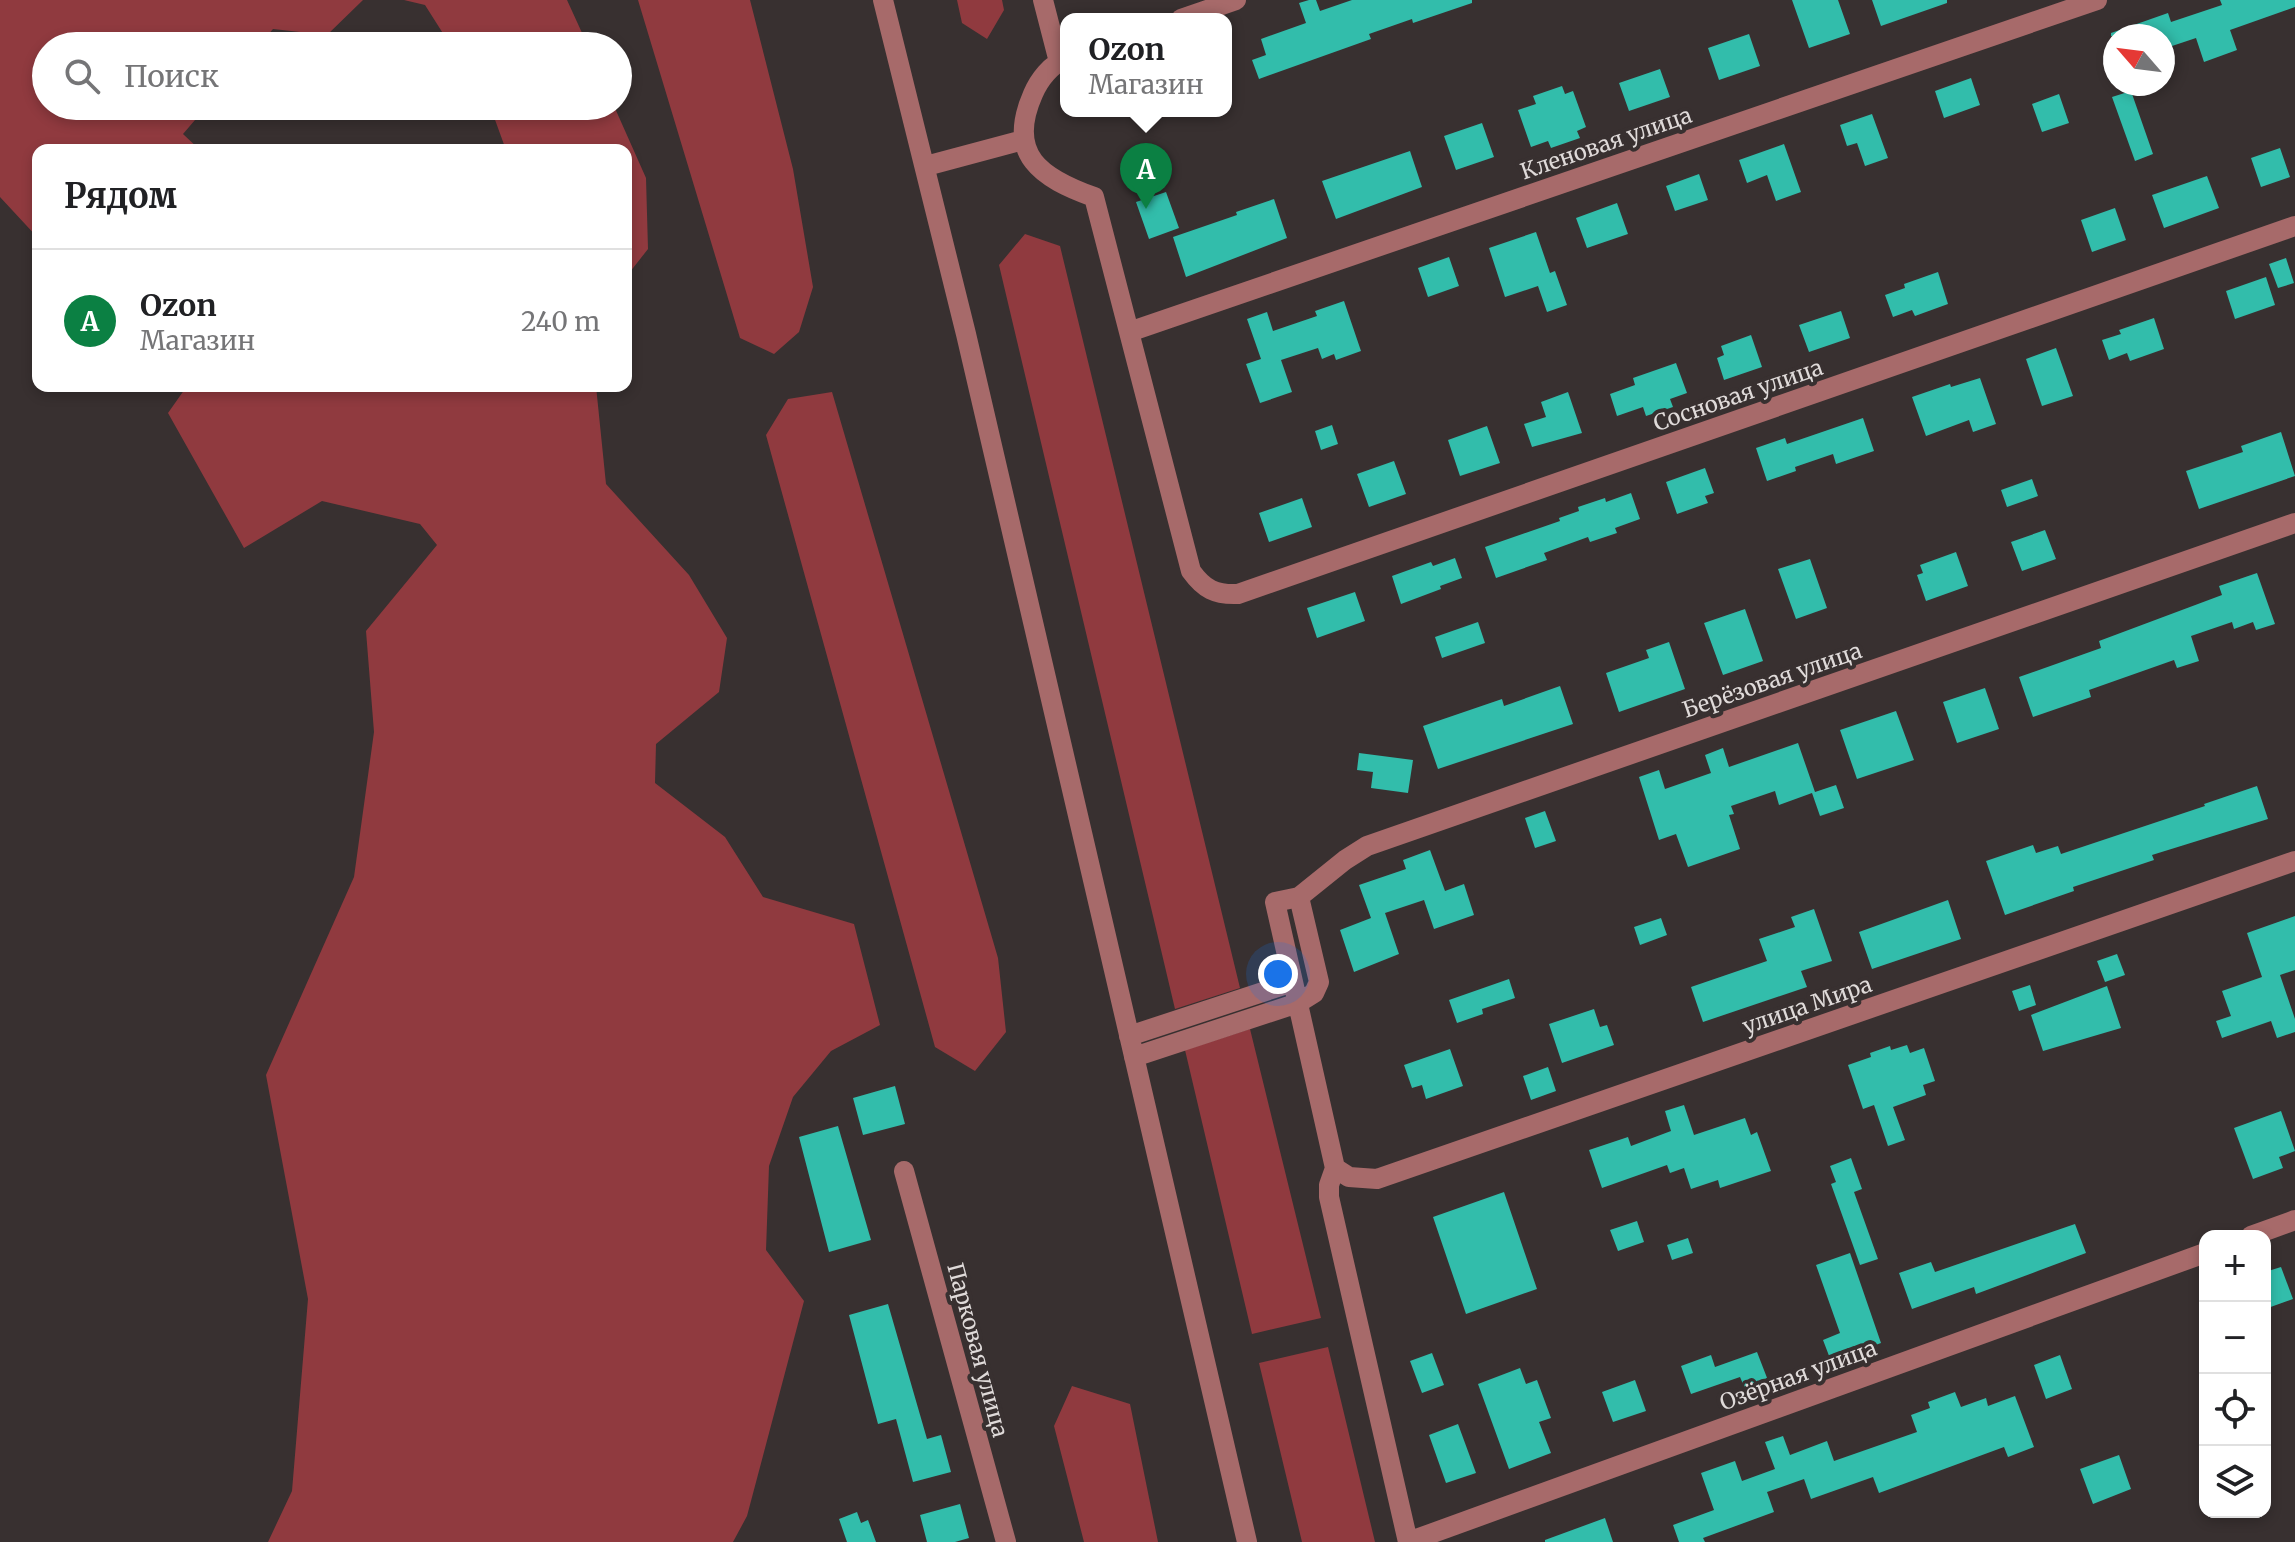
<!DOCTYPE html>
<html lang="ru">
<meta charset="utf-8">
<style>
:root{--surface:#fff;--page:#f2f2f2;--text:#202124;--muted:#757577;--line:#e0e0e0;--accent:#0b8043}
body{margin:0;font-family:Merriweather,serif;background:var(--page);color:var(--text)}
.controls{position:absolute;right:24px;bottom:24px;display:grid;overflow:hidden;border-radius:16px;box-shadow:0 4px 12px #0003}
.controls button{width:72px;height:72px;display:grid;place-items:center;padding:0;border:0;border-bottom:2px solid var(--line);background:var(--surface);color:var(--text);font:40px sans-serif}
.compass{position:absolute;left:2103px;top:24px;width:72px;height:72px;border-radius:50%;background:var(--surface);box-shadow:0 4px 12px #0003;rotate:298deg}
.you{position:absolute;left:1278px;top:974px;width:28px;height:28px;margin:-20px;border:6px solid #fff;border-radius:50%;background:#1a73e8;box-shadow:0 0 0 12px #1a73e833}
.badge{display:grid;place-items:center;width:52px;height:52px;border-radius:50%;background:var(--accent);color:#fff;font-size:26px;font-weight:700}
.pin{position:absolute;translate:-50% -66px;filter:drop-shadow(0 2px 4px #0008)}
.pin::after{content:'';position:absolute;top:42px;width:28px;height:24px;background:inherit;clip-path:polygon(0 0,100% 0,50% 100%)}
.popup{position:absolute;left:1060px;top:13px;width:172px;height:104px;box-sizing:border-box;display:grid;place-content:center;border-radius:16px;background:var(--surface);filter:drop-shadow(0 2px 6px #0005);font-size:26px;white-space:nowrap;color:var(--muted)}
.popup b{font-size:30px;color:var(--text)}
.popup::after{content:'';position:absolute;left:50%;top:100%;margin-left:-16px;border:16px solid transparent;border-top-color:var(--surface)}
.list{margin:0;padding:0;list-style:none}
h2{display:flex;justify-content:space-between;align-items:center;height:104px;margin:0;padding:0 32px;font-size:34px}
h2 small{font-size:26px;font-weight:400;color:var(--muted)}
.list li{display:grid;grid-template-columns:52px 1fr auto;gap:24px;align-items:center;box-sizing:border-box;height:144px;padding:0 32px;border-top:2px solid var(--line)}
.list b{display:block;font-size:30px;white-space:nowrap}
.list p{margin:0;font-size:26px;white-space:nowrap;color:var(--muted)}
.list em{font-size:26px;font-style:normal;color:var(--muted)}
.icon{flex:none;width:44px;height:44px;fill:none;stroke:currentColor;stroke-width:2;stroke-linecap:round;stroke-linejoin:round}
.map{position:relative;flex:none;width:2295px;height:1542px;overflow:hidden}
.search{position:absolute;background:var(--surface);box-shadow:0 4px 12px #0003;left:32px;top:32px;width:600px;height:88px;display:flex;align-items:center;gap:20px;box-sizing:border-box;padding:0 28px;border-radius:44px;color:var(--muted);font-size:30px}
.panel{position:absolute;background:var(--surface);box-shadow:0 4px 12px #0003;left:32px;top:144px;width:600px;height:248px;border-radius:16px}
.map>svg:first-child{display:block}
</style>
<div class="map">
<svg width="2295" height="1542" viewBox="0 0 2295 1542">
<rect width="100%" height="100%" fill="#383030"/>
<path fill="#903a3f" d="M0,0H363L327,35L273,29L258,46H46V106H207L183,134L200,150H38V238L0,197Z
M404,0H567L588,46H451L425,5Z
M638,0H750L793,169L813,287L799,332L774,354L740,338Z
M957,0H1002L1004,10L987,39L962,23Z
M490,106H614L646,178L648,249L626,277V150H506Z
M1025,234L1060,246L1240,988L1175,1009L999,265Z
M187,386H596L606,484L689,575L727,638L719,692L656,744L655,783L725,837L763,897L854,924L880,1025L831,1051L793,1097L769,1166L766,1250L804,1301L747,1516L733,1542H268L292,1491L308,1299L266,1075L354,877L374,732L366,631L437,545L420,524L322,501L244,548L168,413Z
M832,392L998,958L1006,1032L975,1071L935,1047L766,435L788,399Z
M1250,1029L1321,1318L1252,1334L1185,1050Z
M1328,1347L1375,1542H1302L1259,1363Z
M1072,1386L1130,1404L1158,1542H1084L1054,1426Z"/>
<path fill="#32bdab" d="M1309,0H1316L1320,11L1352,0H1472V3L1413,23L1412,19L1369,34L1371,39L1259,79L1252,60L1266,55L1261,39L1306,23L1299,3Z
M1792,0H1838L1850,34L1809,48Z
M1872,0H1947V3L1881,26Z
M2220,0H2295V7L2230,30L2237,50L2204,62L2196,38L2163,49V36H2111V33L2168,13L2171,22L2222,5Z
M1749,34L1760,66L1719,80L1708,48Z
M1660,69L1670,97L1629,111L1619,83Z
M1971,78L1980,105L1944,118L1935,91Z
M1562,86L1565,94L1573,91L1586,127L1577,131L1580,138L1551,148L1548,141L1531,147L1518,110L1536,104L1533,96Z
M2131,91L2153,154L2135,161L2112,97Z
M2059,94L2069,123L2042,132L2032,104Z
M1872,114L1888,158L1865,166L1857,143L1847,146L1840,125Z
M1482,123L1494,157L1456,170L1444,136Z
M1784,144L1801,192L1776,201L1767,175L1747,183L1739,160Z
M2280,148L2290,177L2261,187L2251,158Z
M1410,151L1422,187L1336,219L1322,181Z
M1699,174L1708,200L1675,211L1666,186Z
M2207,176L2219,208L2164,228L2152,195Z
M1166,192L1179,228L1149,239L1136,202Z
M1274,199L1287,238L1186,277L1173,237L1237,215L1236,212Z
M1617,203L1628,234L1587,248L1576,218Z
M2115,208L2126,240L2092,252L2081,220Z
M1536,232L1550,273L1555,271L1567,305L1547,312L1538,286L1505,297L1489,248Z
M1449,257L1459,286L1428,297L1418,268Z
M2286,258L2294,283L2278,288L2269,264Z
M1938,272L1948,304L1915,316L1912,310L1893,317L1885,295L1905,288L1904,284Z
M2266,277L2275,305L2235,319L2226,291Z
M1344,301L1361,351L1336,360L1334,354L1322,359L1318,348L1281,360L1292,392L1260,403L1246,364L1261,359L1247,319L1267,312L1273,331L1317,316L1315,311Z
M1841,311L1850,338L1809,352L1799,325Z
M2154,318L2164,349L2130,361L2127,353L2109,360L2102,340L2121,334L2119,330Z
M1751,335L1762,367L1724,380L1717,358L1724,355L1721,346Z
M2056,348L2073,396L2042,406L2026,359Z
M1676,363L1687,393L1670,399L1673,407L1646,416L1643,407L1617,416L1610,394L1635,385L1633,378Z
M1980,378L1996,424L1973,432L1969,420L1926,436L1912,397L1950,384L1951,387Z
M1568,392L1582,433L1532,447L1524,424L1546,417L1541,402Z
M1863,418L1874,451L1836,464L1833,454L1795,467L1796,471L1767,481L1756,448L1785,438L1787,444Z
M1332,425L1338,444L1321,450L1315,431Z
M1487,426L1500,463L1460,476L1448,440Z
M2281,432L2295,476L2199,509L2186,471L2243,452L2241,446Z
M1394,461L1406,494L1369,507L1357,474Z
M1705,468L1714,493L1705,496L1708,503L1677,514L1666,482Z
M2032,479L2038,496L2007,507L2001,490Z
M1631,493L1640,519L1615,528L1617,533L1590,542L1588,537L1544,553L1547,560L1496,578L1485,547L1560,521L1559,518L1579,511L1578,507L1605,498L1606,502Z
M1302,498L1312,527L1269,542L1259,513Z
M2045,530L2056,559L2022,571L2011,542Z
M1956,552L1968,586L1926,601L1917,575L1923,573L1920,565Z
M1455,558L1462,578L1440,586L1441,589L1401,604L1392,576L1431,562L1433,566Z
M1810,559L1827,608L1796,619L1778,569Z
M2257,573L2275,624L2256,630L2253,622L2234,629L2232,622L2191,636L2199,661L2177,668L2174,660L2089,690L2091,697L2033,717L2019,677L2101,648L2099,641L2222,595L2219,586Z
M1355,592L1365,621L1317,638L1307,608Z
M1745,609L1763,661L1723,675L1704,623Z
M1478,622L1485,643L1442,658L1435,637Z
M1669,642L1685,689L1619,712L1606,673L1649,658L1646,650Z
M1560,686L1573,724L1438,769L1423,726L1502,699L1504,706Z
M1985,688L1999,729L1957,743L1943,702Z
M1896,711L1914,760L1857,779L1840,730Z
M1798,743L1815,792L1836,785L1844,808L1820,816L1812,793L1779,805L1775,791L1731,806L1734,814L1729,815L1740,849L1688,867L1676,834L1659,840L1639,777L1659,770L1665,789L1711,773L1705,755L1723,748L1729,767Z
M1359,753L1413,760L1408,793L1371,788L1373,772L1357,770Z
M2257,786L2268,819L2152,855L2154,860L2073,887L2074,891L2005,915L1986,861L2033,845L2036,853L2058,846L2061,854L2205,806L2204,804Z
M1545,811L1556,841L1535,848L1525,818Z
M1430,850L1445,891L1464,884L1474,915L1434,929L1424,900L1385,913L1399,954L1354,972L1340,930L1371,918L1359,885L1406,869L1403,860Z
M1948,900L1961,939L1872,969L1859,932Z
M1814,909L1832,961L1801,971L1807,987L1703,1022L1691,987L1767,961L1759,939L1795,927L1791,917Z
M2295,916V970L2280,975L2295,1019V1032L2277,1038L2271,1021L2222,1038L2216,1021L2231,1016L2222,991L2262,977L2247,933Z
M1661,918L1667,935L1640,945L1634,927Z
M2117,954L2125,975L2105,982L2097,961Z
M1509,979L1515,998L1482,1009L1483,1014L1457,1023L1449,1000Z
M2030,985L2036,1005L2019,1011L2012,991Z
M2107,986L2121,1028L2043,1051L2031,1015Z
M1594,1009L1600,1027L1607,1025L1614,1045L1562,1063L1549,1024Z
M1907,1045L1910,1053L1924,1048L1935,1081L1923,1085L1926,1095L1893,1107L1905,1140L1888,1146L1874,1105L1863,1109L1848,1065L1871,1057L1870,1053L1890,1046L1891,1050Z
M1450,1049L1463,1086L1426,1099L1422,1085L1412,1088L1404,1065Z
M1548,1067L1556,1091L1531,1100L1523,1076Z
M895,1086L905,1124L863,1135L853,1098Z
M1684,1105L1694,1135L1745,1118L1751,1135L1757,1132L1771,1171L1720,1188L1718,1180L1691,1189L1684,1168L1670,1173L1667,1165L1602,1188L1589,1150L1628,1137L1631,1146L1671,1131L1665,1111Z
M2281,1111L2295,1151L2279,1157L2283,1168L2253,1179L2234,1128Z
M838,1126L871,1240L829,1252L799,1137Z
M1851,1158L1862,1189L1854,1192L1878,1259L1860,1265L1831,1184L1836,1182L1830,1166Z
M1504,1192L1537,1289L1466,1314L1433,1217Z
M1637,1221L1644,1242L1618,1251L1610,1230Z
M2075,1224L2086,1253L1976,1294L1974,1287L1912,1309L1899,1273L1931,1262L1935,1272Z
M1688,1238L1693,1253L1672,1260L1667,1245Z
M1850,1253L1881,1343L1831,1361L1823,1340L1840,1333L1816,1265Z
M2281,1267L2293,1299L2265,1309V1272Z
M888,1304L927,1439L941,1435L951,1472L913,1482L896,1419L878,1424L849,1315Z
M1757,1352L1769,1383L1746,1391L1740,1377L1691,1394L1681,1366L1711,1355L1715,1367Z
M1432,1353L1444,1385L1422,1393L1410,1361Z
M2060,1355L2072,1389L2046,1399L2034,1365Z
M1520,1368L1526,1384L1537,1380L1551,1418L1539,1422L1551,1453L1509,1469L1478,1384Z
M1635,1380L1646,1411L1613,1422L1602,1392Z
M1955,1392L1961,1407L1986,1398L1988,1406L2015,1396L2034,1447L2008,1457L2004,1447L1879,1493L1873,1477L1811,1499L1804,1479L1767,1492L1774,1512L1703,1538L1705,1542H1679L1673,1525L1714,1510L1701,1473L1735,1461L1742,1481L1775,1469L1765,1442L1783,1436L1790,1455L1827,1441L1834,1461L1917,1432L1911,1415L1930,1408L1928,1402Z
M1458,1424L1476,1473L1446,1483L1429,1435Z
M2119,1455L2131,1489L2093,1504L2080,1469Z
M960,1504L969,1538L955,1542H927L920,1515Z
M857,1512L861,1523L868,1520L876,1542H847L839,1519Z
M1605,1518L1613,1542H1545V1540Z"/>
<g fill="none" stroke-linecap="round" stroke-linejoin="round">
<path stroke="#a76a6a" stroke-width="20" d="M883,0L966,334L1247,1542
M1043,0L1059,62
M1181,19L1236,0
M1066,59C1051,64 1039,80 1033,94C1006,155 1041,178 1094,197L1191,571C1204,589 1215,595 1238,594L2295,226
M926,166L1023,140
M1129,332L2097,0
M1129,1036L1293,982
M1134,1057L1298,1003L1314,993L1319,982L1299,897
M1335,1168L1349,1177L1377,1179L2295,861
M904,1171L1006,1542
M2251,1236L2295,1220
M1408,1542L1329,1197V1185L1335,1168L1275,902L1299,897L1345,860L1367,846L2295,523
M1408,1542L2205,1253"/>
</g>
<g text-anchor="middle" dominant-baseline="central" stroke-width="8" stroke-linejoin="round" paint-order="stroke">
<g font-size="22" fill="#dfdad9" stroke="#383030">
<text transform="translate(1606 143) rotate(-19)">Кленовая улица</text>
<text transform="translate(1738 395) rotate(-19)">Сосновая улица</text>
<text transform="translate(1772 680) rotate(-19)">Берёзовая улица</text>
<text transform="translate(1807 1005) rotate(-19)">улица Мира</text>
<text transform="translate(978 1350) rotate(75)">Парковая улица</text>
<text transform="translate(1798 1375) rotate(-20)">Озёрная улица</text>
</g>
</g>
</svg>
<div class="controls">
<button>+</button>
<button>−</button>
<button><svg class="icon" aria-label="locate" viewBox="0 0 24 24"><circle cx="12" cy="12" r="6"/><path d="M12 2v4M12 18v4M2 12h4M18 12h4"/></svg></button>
<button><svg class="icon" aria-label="layers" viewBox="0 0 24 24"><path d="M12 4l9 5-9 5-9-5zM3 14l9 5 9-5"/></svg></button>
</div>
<svg class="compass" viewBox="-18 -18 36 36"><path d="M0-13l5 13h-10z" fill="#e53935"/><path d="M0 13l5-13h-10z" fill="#757577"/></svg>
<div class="you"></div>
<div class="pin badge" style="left:1146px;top:209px">A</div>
<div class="popup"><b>Ozon</b>Магазин</div>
<div class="search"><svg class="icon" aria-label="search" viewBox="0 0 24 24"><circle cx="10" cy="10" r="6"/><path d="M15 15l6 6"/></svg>Поиск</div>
<section class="panel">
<h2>Рядом<small></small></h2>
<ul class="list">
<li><span class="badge">A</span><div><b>Ozon</b><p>Магазин</p></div><em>240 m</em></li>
</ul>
</section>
</div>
